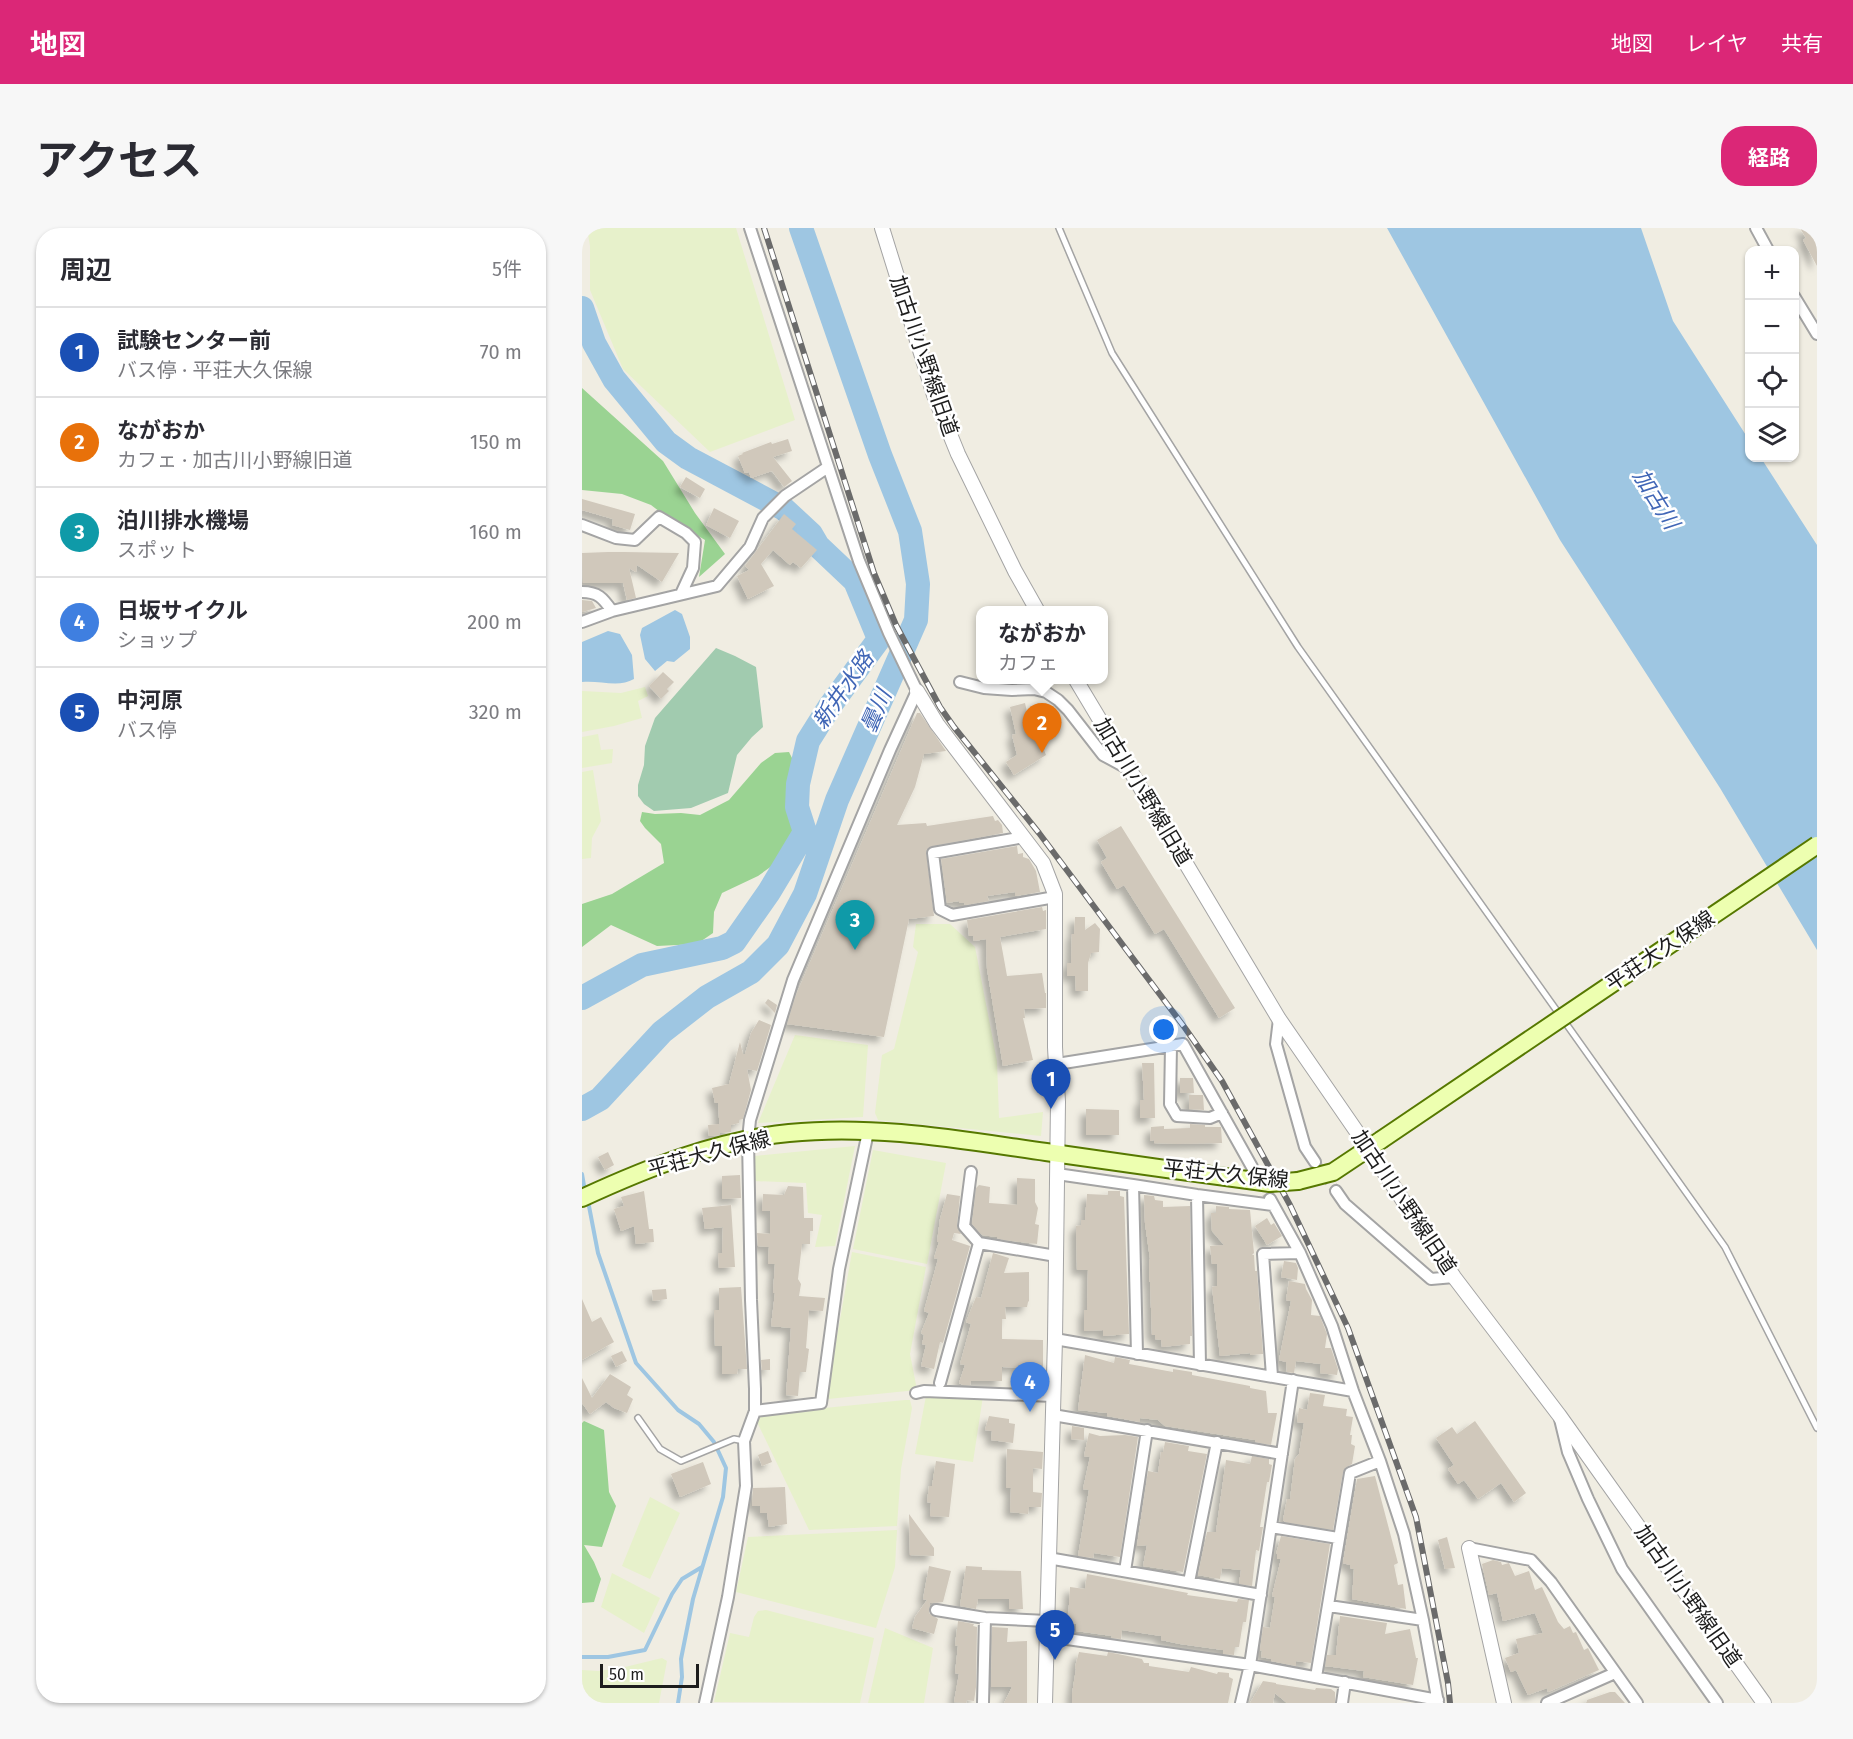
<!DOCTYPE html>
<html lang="ja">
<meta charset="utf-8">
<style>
:root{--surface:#fff;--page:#f7f7f7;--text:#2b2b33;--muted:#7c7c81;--line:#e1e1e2;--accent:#db2777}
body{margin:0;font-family:"Fira Sans","Noto Sans JP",sans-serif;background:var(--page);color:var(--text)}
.controls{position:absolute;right:18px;top:18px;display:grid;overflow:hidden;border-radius:12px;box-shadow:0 2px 4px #0004}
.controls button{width:54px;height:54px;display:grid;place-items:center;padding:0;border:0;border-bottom:2px solid var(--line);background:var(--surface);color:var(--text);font:30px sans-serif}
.scale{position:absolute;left:18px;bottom:15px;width:99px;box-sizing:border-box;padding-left:6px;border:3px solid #1d1d1d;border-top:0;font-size:16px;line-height:21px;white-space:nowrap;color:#1d1d1d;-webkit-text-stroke:4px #fff;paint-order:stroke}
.you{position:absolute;left:582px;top:802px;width:21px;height:21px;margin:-15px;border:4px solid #fff;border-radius:50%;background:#1a73e8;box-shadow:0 0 0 9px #1a73e833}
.badge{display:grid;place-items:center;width:39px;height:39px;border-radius:50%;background:var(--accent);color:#fff;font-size:20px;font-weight:700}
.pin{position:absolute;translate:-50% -50px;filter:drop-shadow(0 2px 3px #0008)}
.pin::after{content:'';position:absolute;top:32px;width:21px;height:18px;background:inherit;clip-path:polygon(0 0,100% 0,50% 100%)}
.popup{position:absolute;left:394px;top:378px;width:132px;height:78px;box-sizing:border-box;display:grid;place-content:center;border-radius:12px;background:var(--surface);filter:drop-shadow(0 2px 4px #0005);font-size:20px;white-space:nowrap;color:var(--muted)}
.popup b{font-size:22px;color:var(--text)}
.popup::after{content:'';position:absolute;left:50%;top:100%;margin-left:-12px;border:12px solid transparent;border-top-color:var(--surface)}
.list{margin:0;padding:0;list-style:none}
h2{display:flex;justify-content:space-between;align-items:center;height:78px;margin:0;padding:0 24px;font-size:26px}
h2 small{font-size:20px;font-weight:400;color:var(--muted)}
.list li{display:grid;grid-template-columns:39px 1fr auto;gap:18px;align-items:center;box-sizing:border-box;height:90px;padding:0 24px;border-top:2px solid var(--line)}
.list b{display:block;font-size:22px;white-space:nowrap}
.list p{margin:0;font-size:20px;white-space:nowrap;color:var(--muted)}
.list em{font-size:20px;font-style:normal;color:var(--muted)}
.icon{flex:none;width:33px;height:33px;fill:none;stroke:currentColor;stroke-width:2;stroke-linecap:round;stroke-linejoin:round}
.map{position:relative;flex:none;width:1235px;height:1475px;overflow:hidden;border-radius:24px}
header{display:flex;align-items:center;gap:36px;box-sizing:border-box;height:84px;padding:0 30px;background:var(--accent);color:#fff}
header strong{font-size:28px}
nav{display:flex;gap:33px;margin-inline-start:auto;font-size:21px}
.intro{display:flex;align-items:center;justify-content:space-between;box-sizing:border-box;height:144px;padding:0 36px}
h1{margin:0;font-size:42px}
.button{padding:15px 27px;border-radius:24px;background:var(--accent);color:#fff;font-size:21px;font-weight:700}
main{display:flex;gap:36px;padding:0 36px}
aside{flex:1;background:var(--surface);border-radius:24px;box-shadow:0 2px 4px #0004}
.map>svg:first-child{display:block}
</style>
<header>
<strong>地図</strong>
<nav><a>地図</a><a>レイヤ</a><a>共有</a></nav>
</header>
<div class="intro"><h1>アクセス</h1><a class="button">経路</a></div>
<main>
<aside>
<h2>周辺<small>5件</small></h2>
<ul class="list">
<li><span class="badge" style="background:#1a4fb4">1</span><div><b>試験センター前</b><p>バス停 · 平荘大久保線</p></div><em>70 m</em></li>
<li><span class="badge" style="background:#e8710a">2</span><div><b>ながおか</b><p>カフェ · 加古川小野線旧道</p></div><em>150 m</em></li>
<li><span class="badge" style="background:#0f9aa8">3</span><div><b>泊川排水機場</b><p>スポット</p></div><em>160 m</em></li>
<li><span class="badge" style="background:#3f7fe0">4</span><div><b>日坂サイクル</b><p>ショップ</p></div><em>200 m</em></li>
<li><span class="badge" style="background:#1a4fb4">5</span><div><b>中河原</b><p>バス停</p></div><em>320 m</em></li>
</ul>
</aside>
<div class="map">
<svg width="1235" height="1475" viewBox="0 0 1235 1475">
<defs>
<filter id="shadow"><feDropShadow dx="-5.5" dy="5.5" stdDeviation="3" flood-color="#0004"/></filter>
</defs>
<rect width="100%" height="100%" fill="#f0ede2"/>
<path fill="#e7f1cb" d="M5,0H154L213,192L128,224L41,141L8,62V18Z
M63,459L66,468L56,473L60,490L32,498L0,504V463L39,465Z
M16,506L19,522L31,521L30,535L0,540V509Z
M11,542L19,593L10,610L9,630L0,631V544Z
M334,696H368L393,719L415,833L417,890L461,884L459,908L296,892L293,885L300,827L312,821L336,724L331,719Z
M213,807L286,817L281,889L176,895Z
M273,918L253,1018L233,1019L240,987L226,985L224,955L170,953L173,928Z
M291,922L364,935L345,1036L271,1021Z
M270,1024L344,1039L328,1126L335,1162L246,1171L244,1170Z
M344,1168H401L391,1234L333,1226Z
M323,1172H328L330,1180L319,1241L315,1298L227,1302L176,1196V1189L192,1185Z
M68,1269L98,1285L68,1351L40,1338Z
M315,1302L313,1339L294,1400L154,1364L166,1309Z
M30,1345L78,1370L62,1405L19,1379Z
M184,1382L292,1410L278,1475L132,1474L148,1405L167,1409L172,1389L176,1383Z
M303,1400L351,1420L342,1475H286Z
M80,1430L85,1433L77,1475H0V1442L16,1443L39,1440Z"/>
<path fill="#9ad392" d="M0,160L81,233L113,285L143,326L117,349L123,312L86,290L69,277L40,266L0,262Z
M207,524L213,536L207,577L213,591L210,611L194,635L176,648L140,665L132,684L131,705L115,716L75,718L29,697L0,719V676L30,666L82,635L79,616L63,600L58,593L60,584L73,586L99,585L118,587L147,572L179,535L193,525Z
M2,1193L22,1202L27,1264L34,1278L20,1319L2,1317L12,1334L19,1351L12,1374L0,1375V1195Z"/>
<path fill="#a1cbaf" d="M134,420L153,428L174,439L181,499L170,509L155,527L146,565L109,580L72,583L62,576L56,568V557L62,537L63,518L73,490Z"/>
<path fill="#9ec6e2" d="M805,0H1059L1091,93L1167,212L1168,230H1179L1235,317V722L1138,560L978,312Z
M93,382L100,386L108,409V421L92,434L85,433L73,443L63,431L58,407L60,400Z
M26,403L38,406L50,427L52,451C37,460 17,452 0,454V414Z"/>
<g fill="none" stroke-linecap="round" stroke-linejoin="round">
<path stroke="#9ec6e2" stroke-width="4" d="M0,946L3,963
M6,973L16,1025L54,1135L96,1182L117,1196L132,1214L144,1240L141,1269L111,1371L99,1431L100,1449L96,1475
M0,1429H26L63,1422L90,1366L100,1351L120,1339"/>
<path stroke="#9ec6e2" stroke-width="24" d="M0,80L12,115L32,151L84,214L106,230L202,281L229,306L236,318L273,353L297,411L248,478L226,513L216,556L215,579L223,604L187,664L152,714L140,720L60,737L0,770
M0,881L18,871L80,804L125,769L169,744L196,717L223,666L255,572L334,392L336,356L328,303L298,227L219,0"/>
</g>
<path fill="#d0c8bb" filter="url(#shadow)" d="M1218,0H1235V38L1221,12L1224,10Z
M206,211L210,223L191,229L210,253L202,259L190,243L169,250L167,244L163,245L156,228L161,226L160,225L189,214L190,216Z
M104,249L123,261L118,270L98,259Z
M0,271L53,286L48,302L30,297L31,291L0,282Z
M132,280L157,293L148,310L124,297Z
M202,286L214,296L210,301L235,322L219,340L211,334L208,337L191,322L179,336L192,358L166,371L155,348L167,342L163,338Z
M25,324H42L97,325L80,354L55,337L54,344L47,340L54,370L45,372L41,355H1L0,325L26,324Z
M0,372L10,373L14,380L0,384Z
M81,444L92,454L85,461L87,463L79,471L67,458Z
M443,475L448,497L468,492L470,503L457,507L463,521L462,522L464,527L432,547L424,534L435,527L430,507L434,506L428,479Z
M335,485H338L364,523L342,526L333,559L315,597L344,595L345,598L411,588L413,593L416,592L420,597L421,605L350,618L344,622L352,688L327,691L302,809L205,796L214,767Z
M539,598L653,780L637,790L582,701L573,706L542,657L535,661L519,634L525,630L515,612Z
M435,618L436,626L441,625V629L447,631L454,643L458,664L433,668V664L405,668L407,673L383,677L382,675H377V673L365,675L359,631Z
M460,679L461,683L464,682V701L418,709L425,748L460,745L463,765H464V780L442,781L443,790H441L451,832L421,838L405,741L404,711L392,713L391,708H387L385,692Z
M493,689H503V702L513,695L518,701L517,724L509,725L506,735V763H494L493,748H485V735H489L490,706H492Z
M186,771L195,777L193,785L183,775Z
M177,792L189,797L175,843L165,841L169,862L161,891L157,892V895L149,897V904L138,905L136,875H133L130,860L147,856L158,814L161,826H163L169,805Z
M560,835H572L573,890H558V872H562Z
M598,850H611L612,865H598Z
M607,867H621L622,882L607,881Z
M504,881L537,882V907H504Z
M137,896L138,907L127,908L126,897Z
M608,896L623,897V899H639L640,915L594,916L572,915V912L568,913L569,899L582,898V901L608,900Z
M26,924L32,937L23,942L16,929Z
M158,947L159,970L140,971V948Z
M435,950L453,951V974L456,980L453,996L457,997L455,1016L422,1012L415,1010V1009L400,1007L390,996L394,960L397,957L408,959L407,975L435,977Z
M206,958L221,959L222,990H231V1003H228V1016H220L216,1051L219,1056L217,1068L243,1070L241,1083L227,1082L224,1120L227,1121L224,1144H218L216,1168L204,1167L209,1100L189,1098L193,1065H191L193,1036H186L187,1019L176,1018L175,1005L188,1006V983H180L181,966L202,967Z
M62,963L67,1001H71L72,1014L54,1016L52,998L39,1003L32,981L42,978L39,969Z
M526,963H538V968L542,969L547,1106L521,1108V1102L502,1103V1082H505L506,1042H495L494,998L499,997V992H503L505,966L526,967Z
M365,966L378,968L375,998L379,1006L372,1005L370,1012L388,1018L361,1115L358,1114L352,1141L339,1138L344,1117L340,1116L342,1107L339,1105L347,1085L342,1083L356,1031L352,1030L357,1014H355L358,991Z
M562,967L572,968L573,972L581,973V979L608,978L610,1108H608V1116L580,1119L579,1112L573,1111V1107H570L568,1054H567V1031H568L563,995Z
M149,977L153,1039L137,1040L136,1025H140L141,999L123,1001L120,980Z
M634,978L647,979V981L668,982L672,1025L670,1027H672L673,1043H675L681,1126L668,1127V1125L638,1128L630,1059L635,1058V1036H630L628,1018L642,1017L630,1003L629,985H634Z
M685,990L689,997L692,995L700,1008L685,1017L673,998Z
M411,1025L427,1030L422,1045L447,1044V1073L446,1074L445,1079H423L424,1091H420V1111L461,1112V1140L420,1139V1153H389L388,1157H381L377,1155L383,1137L378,1136L389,1096L384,1094L394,1069L399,1070Z
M702,1033L714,1035L716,1040L715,1052L699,1049Z
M707,1053L723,1056L724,1061L730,1072L729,1087L738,1088L743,1101L745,1106L743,1120H749L756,1141L755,1147L738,1145L739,1136L714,1133L712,1145L705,1144L704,1134L697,1132L709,1073L704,1072Z
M159,1059L165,1141H156L155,1146H140V1118H133L132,1082H137V1060Z
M84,1061L85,1071L71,1073L70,1062Z
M0,1071L10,1094L19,1089L32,1114L0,1132Z
M40,1123L45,1133L34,1139L29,1128Z
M503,1127L532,1135L533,1129L548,1132L547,1136L591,1144V1141L610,1144V1147L668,1158V1160L684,1163L686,1185H695L689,1217L673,1214V1212L583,1198L576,1192L558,1190V1194L525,1188V1185L496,1182Z
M188,1131V1142H180L179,1132Z
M28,1146L49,1159L45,1167L51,1171L45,1185L32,1180L24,1174L8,1186L0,1175V1150L10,1170Z
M728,1165L743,1167L741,1178L765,1181L764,1188L771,1189L768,1207H770L769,1216L773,1218L770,1236L763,1240L761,1244L751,1302L703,1294L701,1292L705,1271H708L713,1231L717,1226L722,1195L715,1194L717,1180L725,1182Z
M407,1188L427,1191V1195L433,1196L431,1215L409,1212L410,1203L403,1202Z
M893,1193L944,1265L932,1274L919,1255L896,1271L882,1252L876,1256L866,1241L872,1237L854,1210L870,1199L875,1206Z
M490,1198L502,1200V1212L489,1211Z
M507,1205L518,1208L543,1207L556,1209L538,1329L512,1325L511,1330L496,1328L507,1262L501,1261L508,1229L502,1228Z
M583,1214L607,1218L606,1223L625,1226L601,1344L561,1338L565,1317L555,1318L566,1243L576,1245L579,1224H581Z
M425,1221L461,1224L460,1241L451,1240V1264L460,1265L459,1279H447L446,1286L428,1284L429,1260H424Z
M186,1223L190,1234L180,1238L176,1227Z
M670,1228L687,1231V1236L690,1237L687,1254H685L678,1299H681L677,1323L674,1322L670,1358L657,1356L659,1342L640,1340L638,1351L616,1347L625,1304H634L644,1232L668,1236Z
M354,1233L373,1236L367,1289L348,1288L349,1275L345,1274L347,1258H350Z
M121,1234L129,1256L98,1269L89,1246Z
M793,1248L816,1335L812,1337L816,1357L821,1356L824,1381L770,1371L772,1341L768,1340V1337L761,1335L775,1251Z
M203,1259L205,1296L187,1299L185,1285H178V1278H170L171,1260Z
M327,1286L352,1320V1328L328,1327Z
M699,1308L748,1316L729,1435L714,1433V1438L689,1433V1431L679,1429L680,1423L678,1422L681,1399L688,1400L693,1369L690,1368L699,1331H695V1326H694Z
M865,1309L873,1340L863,1341L856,1312Z
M911,1332L919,1334L920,1337L927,1335L933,1348L947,1343L953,1362L960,1359L976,1394L982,1401L988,1398L991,1405L994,1404L1002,1422L1006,1420L1017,1442L966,1464L965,1460L946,1467L934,1442L929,1444L923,1430L937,1425L934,1411L961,1405L953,1385L921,1393L915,1365L907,1367L900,1336Z
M347,1338L369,1343L361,1374L347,1375L348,1377L347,1385L356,1391L352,1406L330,1400L333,1389L345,1372L341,1371Z
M384,1338L400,1339V1342L439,1343L441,1381H427V1371H396L394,1381L378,1378Z
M505,1346L606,1365L605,1367L655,1374L656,1371L667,1372L664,1394H661L657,1419H653L652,1427L641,1426V1422L598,1416L579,1412V1408L540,1402L539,1411L529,1410L530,1408L494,1403V1396L486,1394L488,1359L503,1361Z
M758,1388L805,1395L803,1406L828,1401L834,1430H836L831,1457L781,1449L782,1443L743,1438L745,1427H754Z
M376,1393L392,1396L391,1398L395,1399L394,1459L392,1473L385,1472L384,1475L372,1474L377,1446L373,1445L376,1418L373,1417Z
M410,1399L426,1400L425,1414L445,1413V1475H422L430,1459H409Z
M497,1424L525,1428L526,1424L536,1426L560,1431L562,1435H567V1438L607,1444L609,1439L635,1446L636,1444L647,1445V1449L651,1451L646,1475H490V1466L494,1441L493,1439Z
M681,1453L694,1455V1456L733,1462L734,1460L749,1461L753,1464V1475H705L693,1465L691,1475H668Z
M1028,1464H1033L1043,1475H1003L1005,1474V1472Z"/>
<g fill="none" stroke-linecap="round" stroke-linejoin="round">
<path stroke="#c6c3bb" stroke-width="10" stroke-dasharray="10 5" stroke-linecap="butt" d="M733,934L754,963
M670,939L688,971"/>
<defs>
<path id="service" d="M477,0L530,125L716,419L1143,1019L1235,1200
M56,1190L78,1221L99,1233L152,1211L162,1213"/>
<path id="minor" d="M1174,0L1186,22
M1212,68L1235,106
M0,297L34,310L53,312L77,289L104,305L113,314L111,340L99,366
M0,364C16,364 21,370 30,383
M0,394L30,383L135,358L168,319L181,290L203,268L246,239
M378,454L402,460L430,462L452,461L464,464L476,472L486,482L521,527L547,541
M442,609L351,625L358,681L370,687L473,669
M697,791L694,816L723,919L733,934
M589,818L588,876L595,888L628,890L640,885
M475,836L601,816L670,939
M389,944L382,998L397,1015
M475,946L551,957
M754,963L763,976L849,1051L872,1049
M615,967L618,1137
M688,971L718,1025L750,1098L771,1163L798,1233L822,1306L841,1392L856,1475
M473,1111L771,1163
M555,1126L551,957L615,967L691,977
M690,1148L681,1026L718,1025
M358,1155L397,1015L474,1028
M334,1165L342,1163L471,1168
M173,1183L239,1175L257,1041L286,904
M471,1187L700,1226
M978,1191L986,1224L1006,1271L1040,1341L1135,1475
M689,1299L756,1310
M887,1320L949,1332L969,1354L1055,1475
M466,1330L679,1367
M543,1343L565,1202
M607,1354L635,1214
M747,1378L841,1392
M354,1382L403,1390L465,1393
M464,1408L668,1437L856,1472
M734,1449L768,1245L798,1233
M123,1475L146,1369L164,1258L162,1213L173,1183V1161L169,1072L166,911L168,892L211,752L308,522L335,463L307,405L277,333L168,0
M401,1475L403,1390
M659,1475L668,1437L711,1152
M760,1475L763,1454
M965,1475L1033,1445"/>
<path id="tertiary" d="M300,0L352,167L376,226L433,343L455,382
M494,452L697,791L786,920L872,1049L977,1187L1182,1475
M335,463L355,496L461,635L473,666V819L476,874L473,1111L463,1475
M887,1320L922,1475"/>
<path id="secondary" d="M716,953L751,944L799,912
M0,970C65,940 135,912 207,905C293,896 379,912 464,924C539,935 613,945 688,955"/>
</defs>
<use href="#service" stroke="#a4a4a4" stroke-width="8"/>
<use href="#minor" stroke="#a4a4a4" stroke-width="14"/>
<use href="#tertiary" stroke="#a4a4a4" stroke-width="16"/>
<use href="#secondary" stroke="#567800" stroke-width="20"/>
<use href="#service" stroke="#fff" stroke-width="5"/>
<use href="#minor" stroke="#fff" stroke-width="10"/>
<use href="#tertiary" stroke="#fff" stroke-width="14"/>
<use href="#secondary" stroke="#edffb0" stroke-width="16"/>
<defs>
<path id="rail" d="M182,0L292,345L314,397L358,479L372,499L457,605L603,800L640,853L708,977L766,1100L834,1289L866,1455L868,1475"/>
</defs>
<use href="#rail" stroke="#6b6b6b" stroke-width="6"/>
<use href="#rail" stroke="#fff" stroke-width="4" stroke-dasharray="11" stroke-linecap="butt"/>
<defs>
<path id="secondary-bridge" d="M799,912L1235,617
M688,955L716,953"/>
</defs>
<use href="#secondary-bridge" stroke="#567800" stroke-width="20" stroke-linecap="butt"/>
<use href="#secondary-bridge" stroke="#edffb0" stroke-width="16"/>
</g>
<g text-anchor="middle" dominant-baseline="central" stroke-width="5" stroke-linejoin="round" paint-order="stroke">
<g font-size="21" fill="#1d1d1d" stroke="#fff">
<text transform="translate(342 128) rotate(71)">加古川小野線旧道</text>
<text transform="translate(561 564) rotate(59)">加古川小野線旧道</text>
<text transform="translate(1078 723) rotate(-34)">平荘大久保線</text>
<text transform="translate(127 926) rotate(-15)">平荘大久保線</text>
<text transform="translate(644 946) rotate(6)">平荘大久保線</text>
<text transform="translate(822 974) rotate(56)">加古川小野線旧道</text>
<text transform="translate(1106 1368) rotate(55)">加古川小野線旧道</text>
</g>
<g font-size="22" font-style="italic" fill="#4066b6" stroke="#fff">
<text transform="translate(1074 271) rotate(58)">加古川</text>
<text transform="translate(261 462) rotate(-55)">新井水路</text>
<text transform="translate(294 483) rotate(-66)">曇川</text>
</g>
</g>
</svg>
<div class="controls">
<button>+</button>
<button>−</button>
<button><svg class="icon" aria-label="locate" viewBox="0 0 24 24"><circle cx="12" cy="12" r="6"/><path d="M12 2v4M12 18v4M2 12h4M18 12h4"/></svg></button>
<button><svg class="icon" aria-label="layers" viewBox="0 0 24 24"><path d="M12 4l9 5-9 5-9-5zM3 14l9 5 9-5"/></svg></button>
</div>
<div class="scale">50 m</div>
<div class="you"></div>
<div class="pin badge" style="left:469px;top:881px;background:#1a4fb4">1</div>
<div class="pin badge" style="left:460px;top:525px;background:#e8710a">2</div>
<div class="popup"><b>ながおか</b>カフェ</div>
<div class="pin badge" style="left:273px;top:722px;background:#0f9aa8">3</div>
<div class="pin badge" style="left:448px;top:1184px;background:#3f7fe0">4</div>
<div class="pin badge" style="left:473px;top:1432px;background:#1a4fb4">5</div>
</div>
</main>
